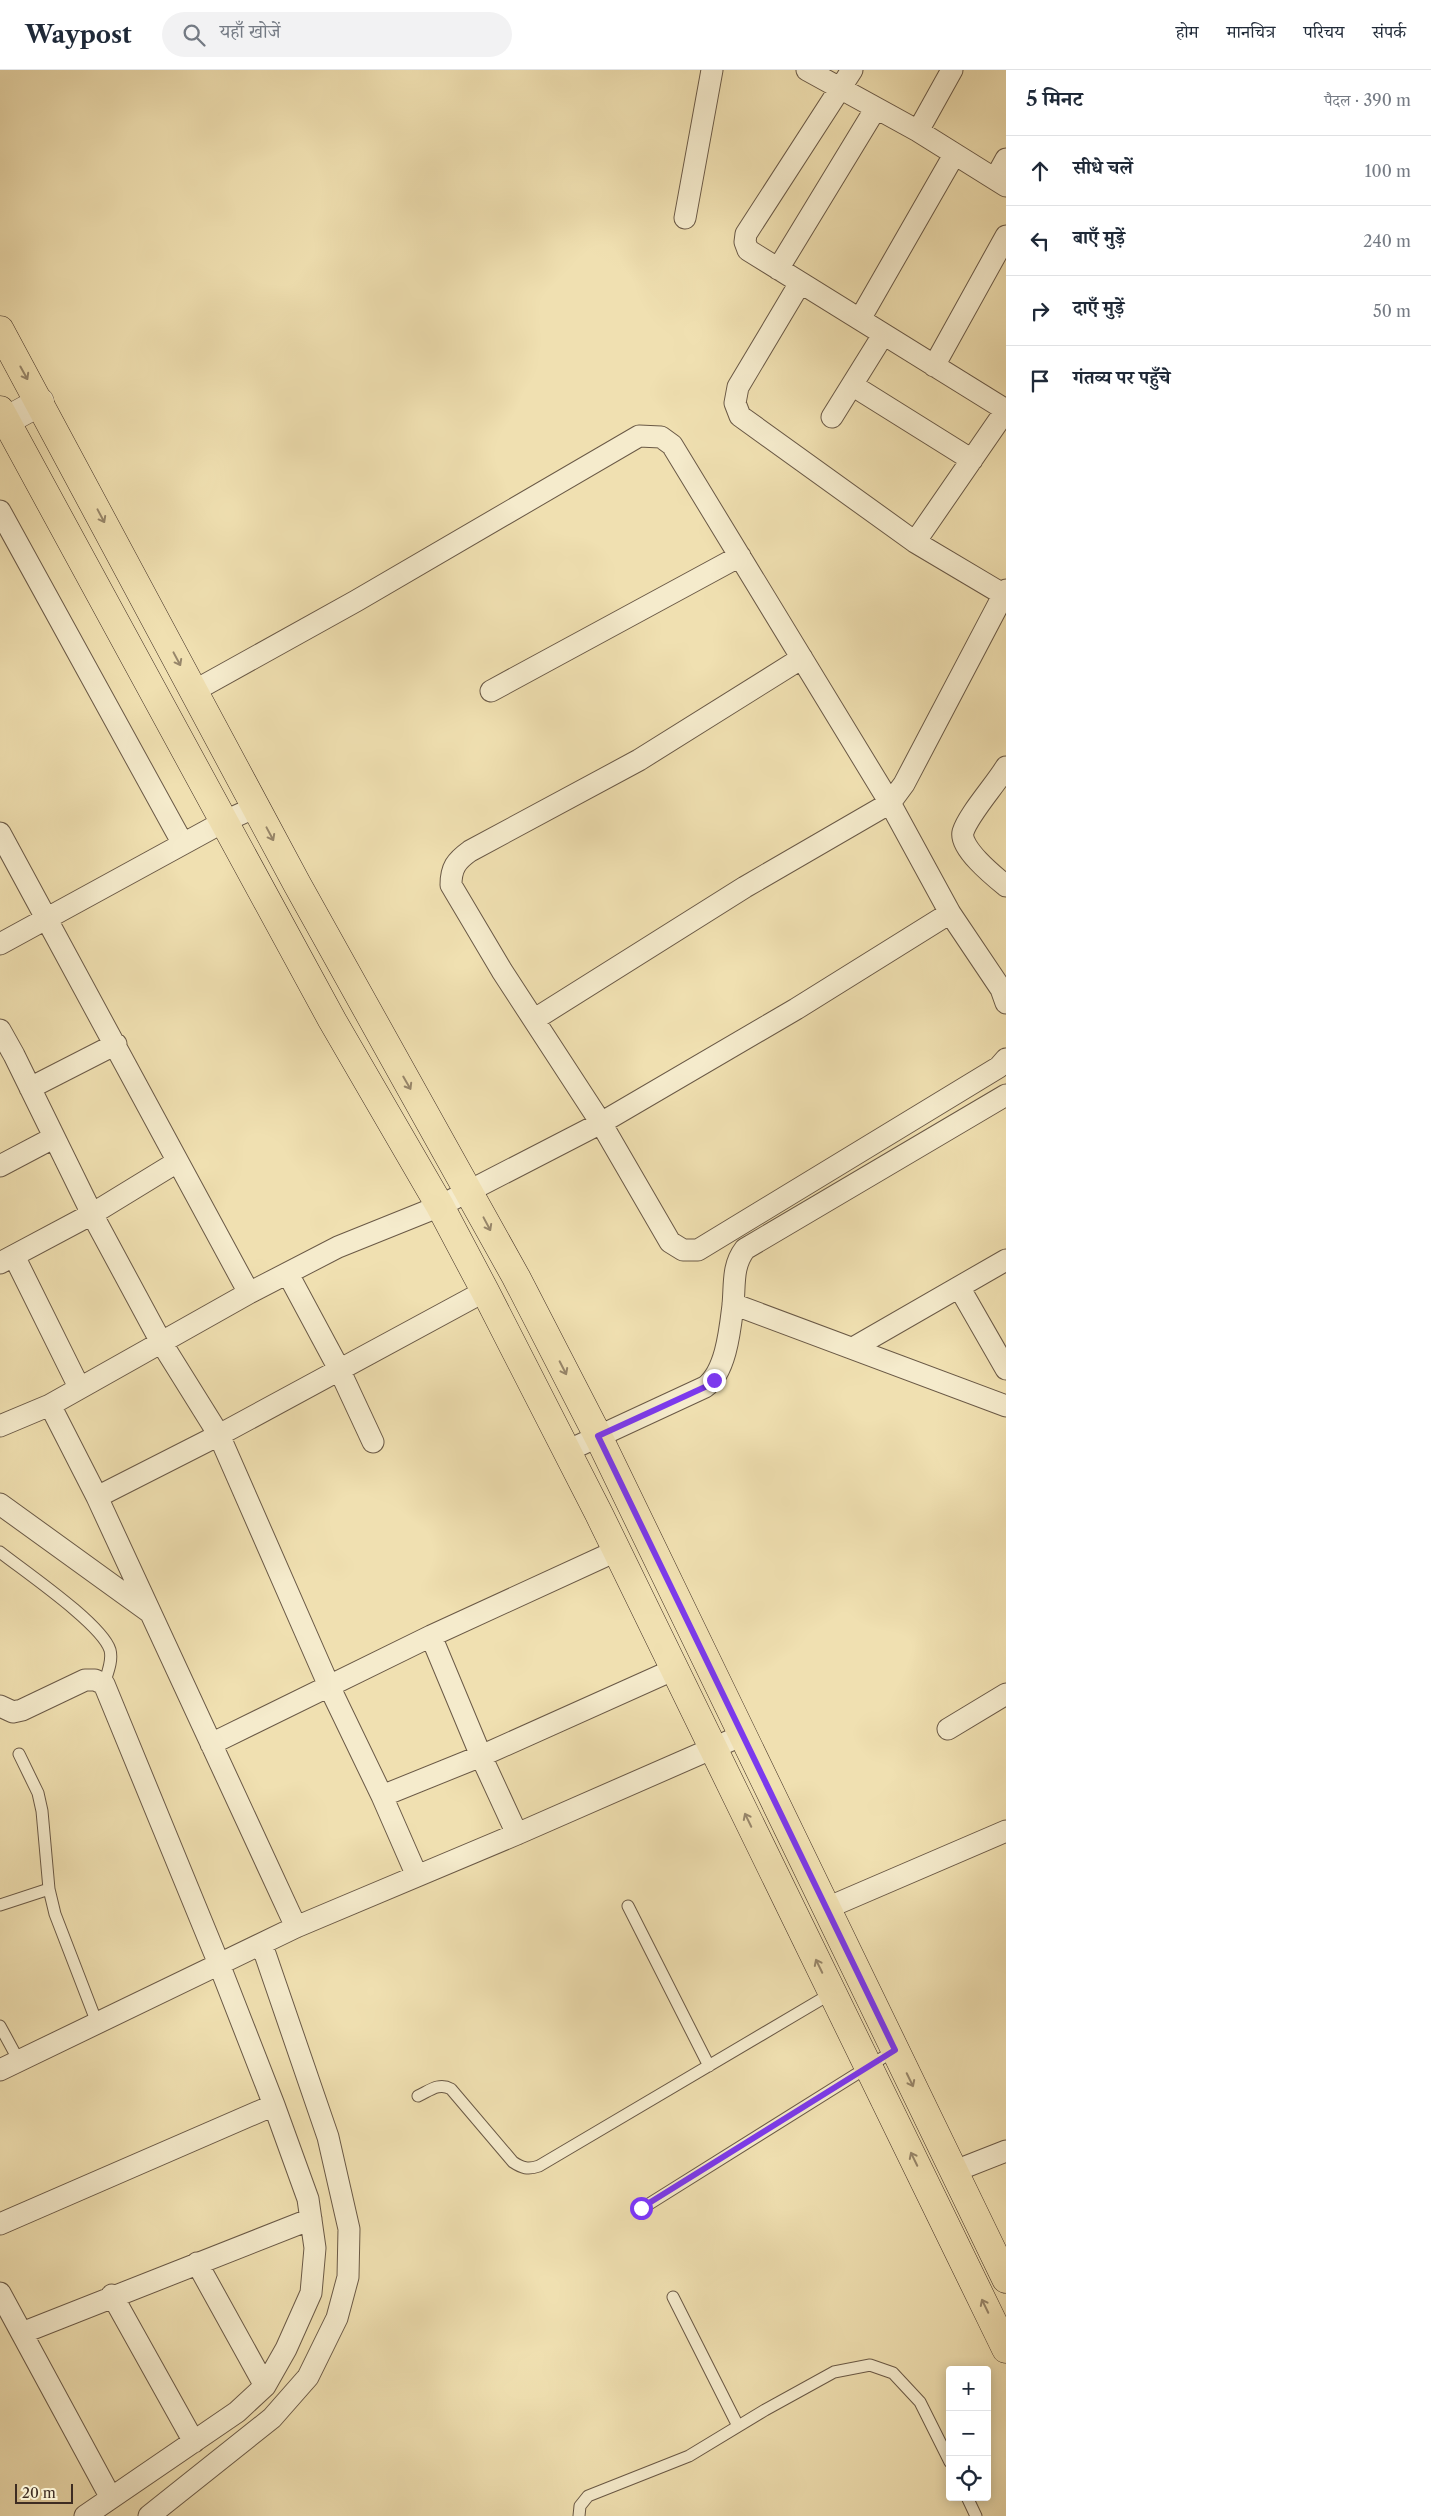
<!DOCTYPE html>
<html lang="hi">
<meta charset="utf-8">
<style>
:root{--surface:#fff;--page:#f2f2f3;--text:#1f2937;--muted:#747a83;--line:#e0e1e3}
body{margin:0;font-family:"Libre Caslon Text","Noto Serif Devanagari",serif;background:var(--page);color:var(--text)}
.controls{position:absolute;right:15px;bottom:15px;display:grid;overflow:hidden;border-radius:5px;box-shadow:0 2px 12px #0003}
.controls button{width:45px;height:45px;display:grid;place-items:center;padding:0;border:0;border-bottom:1px solid var(--line);background:var(--surface);color:var(--text);font:25px sans-serif}
.scale{position:absolute;left:15px;bottom:12px;width:58px;box-sizing:border-box;padding-left:5px;border:2px solid #3e2c22;border-top:0;font-size:14px;line-height:18px;white-space:nowrap;color:#3e2c22;-webkit-text-stroke:4px #f5ebcc;paint-order:stroke}
.stop{position:absolute;width:15px;height:15px;margin:-11px;border:4px solid #7c3aed;border-radius:50%;background:#fff}
.stop.end{background:#7c3aed;border-color:#fff;box-shadow:0 1px 5px #0008}
.list{margin:0;padding:0;list-style:none}
h2{display:flex;justify-content:space-between;align-items:center;height:65px;margin:0;padding:0 20px;font-size:21px}
h2 small{font-size:16px;font-weight:400;color:var(--muted)}
.list li{display:grid;grid-template-columns:32px 1fr auto;gap:15px;align-items:center;box-sizing:border-box;height:70px;padding:0 20px;border-top:1px solid var(--line)}
.list b{display:block;font-size:19px;white-space:nowrap}
.list em{font-size:16px;font-style:normal;color:var(--muted)}
.icon{flex:none;width:28px;height:28px;fill:none;stroke:currentColor;stroke-width:2;stroke-linecap:round;stroke-linejoin:round}
.map{position:relative;flex:none;width:1006px;height:2446px;overflow:hidden}
header{display:flex;align-items:center;gap:30px;box-sizing:border-box;height:70px;padding:0 25px;background:var(--surface);border-bottom:1px solid var(--line)}
header strong{font-size:24px}
nav{display:flex;gap:28px;margin-inline-start:auto;font-size:18px}
.search{width:350px;height:45px;background:var(--page);display:flex;align-items:center;gap:12px;box-sizing:border-box;padding:0 18px;border-radius:28px;color:var(--muted);font-size:19px}
main{display:flex}
aside{flex:1;background:var(--surface)}
.map>svg:first-child{display:block}
</style>
<header>
<strong>Waypost</strong>
<div class="search"><svg class="icon" aria-label="search" viewBox="0 0 24 24"><circle cx="10" cy="10" r="6"/><path d="M15 15l6 6"/></svg>यहाँ खोजें</div>
<nav><a>होम</a><a>मानचित्र</a><a>परिचय</a><a>संपर्क</a></nav>
</header>
<main>
<div class="map">
<svg width="1006" height="2446" viewBox="0 0 1006 2446">
<rect width="100%" height="100%" fill="#f0e0b1"/>
<filter id="stains"><feTurbulence type="fractalNoise" baseFrequency=".004" numOctaves="4"/><feColorMatrix values="0 0 0 0 .2 0 0 0 0 .09 0 0 0 0 .02 0 0 0 .5 -.17"/></filter>
<radialGradient id="worn" r=".72"><stop offset=".6" stop-color="#630" stop-opacity="0"/><stop offset="1" stop-color="#630" stop-opacity=".3"/></radialGradient>
<g fill="none" stroke-linecap="round" stroke-linejoin="round">
<defs>
<path id="service" d="M0,1482C24,1501 102,1554 110,1580C113,1591 107,1604 104,1614
M19,1684L38,1723L42,1741L49,1819L55,1844L97,1953
M0,1835L49,1819
M628,1836L709,1996
M0,1956L19,1991
M418,2026C429,2021 439,2012 451,2019L513,2092C522,2098 528,2100 539,2096L832,1923
M641,2139L895,1980
M673,2227L738,2356
M967,2427L976,2446
M579,2446L580,2436L588,2426L689,2386L765,2340L834,2302L870,2295L893,2303L920,2332L950,2392"/>
<path id="minor" d="M807,0L918,61L1006,116
M852,0L746,164L745,172L748,180L1006,340
M918,61L952,0
M995,109L1006,89
M685,148L712,0
M778,199L876,38
M800,213L738,317L735,333L740,346L915,472L1006,526
M860,249L954,85
M934,296L1006,166
M852,315L972,390
M832,347L883,265
M0,441L183,774
M915,472L1006,340
M802,588L639,690L470,781C456,791 451,798 451,815L502,901L601,1053L670,1172L683,1180H698L999,997L1006,989
M194,621L356,531L639,366L661,367L672,375L890,733L950,843L1001,919L1006,933
M491,621L740,486
M1006,697C996,714 968,745 963,762C959,778 995,807 1006,816
M0,763C84,916 165,1070 249,1223
M0,874L225,751L256,737
M535,949L745,817L890,733L904,714L1006,520
M0,960L14,985L92,1144L161,1272L219,1365L329,1616L382,1726L417,1806
M30,1018L116,974
M0,1096L53,1068
M14,1186L79,1317
M0,1193L92,1144L177,1092
M288,1204L339,1299L373,1372
M959,1217L1006,1299
M733,1234L1006,1336
M853,1278L1006,1190
M50,1335L97,1427L296,1857
M0,1356L50,1335L249,1223L338,1177L440,1136L601,1053L796,939L950,843
M567,1381L705,1317C726,1302 730,1260 733,1235C735,1214 732,1196 745,1179L1006,1025
M97,1427L219,1365L485,1221
M0,1434L148,1541
M431,1566L481,1686L517,1764
M0,1636L13,1642L22,1640L85,1610H95L104,1614L219,1894L274,2035L308,2129L315,2178L311,2223L286,2279L265,2316L237,2342L85,2446
M948,1659L1006,1624
M211,1674L431,1566L616,1481
M382,1726L481,1686L675,1599
M827,1838L1006,1761
M0,2000L296,1857L517,1764L743,1665
M955,2101L1006,2081
M0,2154L274,2035
M197,2193L265,2316
M0,2223L111,2428
M112,2225L194,2372
M22,2263L311,2149
M149,2446L272,2348L308,2307L337,2248L348,2207L349,2159L328,2067L262,1875"/>
<path id="tertiary" d="M0,354L40,332"/>
<path id="primary" d="M0,260L297,814L516,1207L598,1366L1006,2209
M0,340L332,950L440,1136L485,1221L599,1444L1006,2279"/>
</defs>
<use href="#service" stroke="#6a5946" stroke-width="13"/>
<use href="#minor" stroke="#6a5946" stroke-width="23"/>
<use href="#tertiary" stroke="#6a5946" stroke-width="29"/>
<use href="#primary" stroke="#3e2c22" stroke-width="29"/>
<use href="#service" stroke="#f5ebcc" stroke-width="11"/>
<use href="#minor" stroke="#f5ebcc" stroke-width="21"/>
<use href="#tertiary" stroke="#f5ebcc" stroke-width="28"/>
<use href="#primary" stroke="#f0e0b1" stroke-width="28"/>
</g>
<defs><path id="oneway-shaft" d="M-6 0H5M1.5-3L5.5 0L1.5 3" fill="none" stroke-width="1.6" stroke-linecap="round" stroke-linejoin="round" transform="scale(1.25)"/></defs>
<g stroke="#97866a">
<use href="#oneway-shaft" transform="translate(24 303) rotate(61)"/>
<use href="#oneway-shaft" transform="translate(101 446) rotate(62)"/>
<use href="#oneway-shaft" transform="translate(177 589) rotate(62)"/>
<use href="#oneway-shaft" transform="translate(270 764) rotate(62)"/>
<use href="#oneway-shaft" transform="translate(407 1013) rotate(60)"/>
<use href="#oneway-shaft" transform="translate(487 1154) rotate(62)"/>
<use href="#oneway-shaft" transform="translate(563 1298) rotate(63)"/>
<use href="#oneway-shaft" transform="translate(748 1750) rotate(-116)"/>
<use href="#oneway-shaft" transform="translate(819 1896) rotate(-116)"/>
<use href="#oneway-shaft" transform="translate(910 2010) rotate(64)"/>
<use href="#oneway-shaft" transform="translate(914 2089) rotate(-116)"/>
<use href="#oneway-shaft" transform="translate(985 2236) rotate(-116)"/>
</g>
<g fill="none" stroke-linecap="round" stroke-linejoin="round">
<path stroke="#7c3aed" stroke-width="6" d="M641,2138L895,1980L598,1366L705,1317L714,1310"/>
</g>
<rect width="100%" height="100%" filter="url(#stains)"/>
<rect width="100%" height="100%" fill="url(#worn)"/>
</svg>
<div class="controls">
<button>+</button>
<button>−</button>
<button><svg class="icon" aria-label="locate" viewBox="0 0 24 24"><circle cx="12" cy="12" r="6"/><path d="M12 2v4M12 18v4M2 12h4M18 12h4"/></svg></button>
</div>
<div class="scale">20 m</div>
<div class="stop" style="left:641px;top:2138px"></div>
<div class="stop end" style="left:714px;top:1310px"></div>
</div>
<aside>
<h2>5 मिनट<small>पैदल · 390 m</small></h2>
<ul class="list">
<li><svg class="icon" aria-label="ahead" viewBox="0 0 24 24"><path d="M12 20V5M6 11l6-6 6 6"/></svg><div><b>सीधे चलें</b></div><em>100 m</em></li>
<li><svg class="icon" aria-label="left" viewBox="0 0 24 24"><path d="M17 20v-9H6M10 6l-5 5 5 5"/></svg><div><b>बाएँ मुड़ें</b></div><em>240 m</em></li>
<li><svg class="icon" aria-label="right" viewBox="0 0 24 24"><path d="M7 20v-9h11M14 6l5 5-5 5"/></svg><div><b>दाएँ मुड़ें</b></div><em>50 m</em></li>
<li><svg class="icon" aria-label="arrive" viewBox="0 0 24 24"><path d="M6 21V4h12l-3 4 3 4H6"/></svg><div><b>गंतव्य पर पहुँचे</b></div></li>
</ul>
</aside>
</main>
